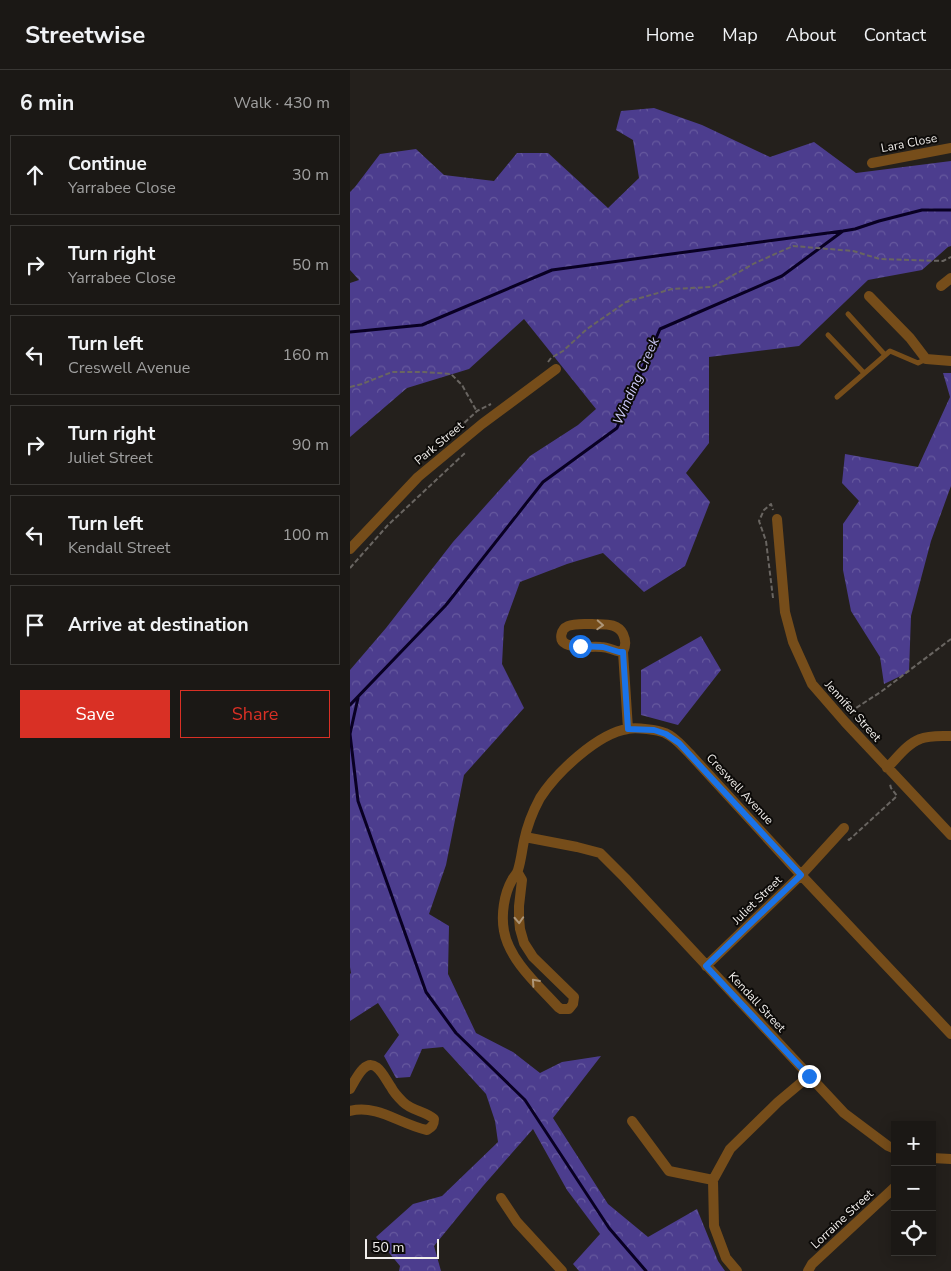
<!DOCTYPE html>
<meta charset="utf-8">
<style>
:root{--surface:#1b1815;--page:#282522;--text:#f1f3f6;--muted:#a0a0a0;--line:#393734;--accent:#d93025}
body{margin:0;font-family:"Nunito Sans",sans-serif;background:var(--page);color:var(--text)}
.controls{position:absolute;right:15px;bottom:15px;display:grid;overflow:hidden;border-radius:0px;box-shadow:0 2px 12px #0003}
.controls button{width:45px;height:45px;display:grid;place-items:center;padding:0;border:0;border-bottom:1px solid var(--line);background:var(--surface);color:var(--text);font:25px sans-serif}
.scale{position:absolute;left:15px;bottom:12px;width:74px;box-sizing:border-box;padding-left:5px;border:2px solid #f2efec;border-top:0;font-size:14px;line-height:18px;white-space:nowrap;color:#f2efec;-webkit-text-stroke:4px #0c0a08;paint-order:stroke}
.stop{position:absolute;width:15px;height:15px;margin:-11px;border:4px solid #1a73e8;border-radius:50%;background:#fff}
.stop.end{background:#1a73e8;border-color:#fff;box-shadow:0 1px 5px #0008}
.list{margin:0;padding:0;list-style:none}
h2{display:flex;justify-content:space-between;align-items:center;height:65px;margin:0;padding:0 20px;font-size:21px}
h2 small{font-size:16px;font-weight:400;color:var(--muted)}
.list li{display:grid;grid-template-columns:32px 1fr auto;gap:15px;align-items:center;box-sizing:border-box;height:80px;margin:0 10px 10px;padding:0 10px;border:1px solid var(--line);border-radius:0px}
.list b{display:block;font-size:19px;white-space:nowrap}
.list p{margin:0;font-size:16px;white-space:nowrap;color:var(--muted)}
.list em{font-size:16px;font-style:normal;color:var(--muted)}
.actions{display:flex;gap:10px;padding:15px 20px}
.actions a{flex:1;padding:11px 0;border:1px solid var(--accent);border-radius:0px;text-align:center;font-size:18px;color:var(--accent)}
.actions .main{background:var(--accent);color:#fff}
.icon{flex:none;width:28px;height:28px;fill:none;stroke:currentColor;stroke-width:2;stroke-linecap:round;stroke-linejoin:round}
.map{position:relative;flex:none;width:601px;height:1201px;overflow:hidden}
header{display:flex;align-items:center;gap:30px;box-sizing:border-box;height:70px;padding:0 25px;background:var(--surface);border-bottom:1px solid var(--line)}
header strong{font-size:24px}
nav{display:flex;gap:28px;margin-inline-start:auto;font-size:18px}
main{display:flex}
aside{flex:1;background:var(--surface)}
.map>svg:first-child{display:block}
</style>
<header>
<strong>Streetwise</strong>
<nav><a>Home</a><a>Map</a><a>About</a><a>Contact</a></nav>
</header>
<main>
<aside>
<h2>6 min<small>Walk · 430 m</small></h2>
<ul class="list">
<li><svg class="icon" aria-label="ahead" viewBox="0 0 24 24"><path d="M12 20V5M6 11l6-6 6 6"/></svg><div><b>Continue</b><p>Yarrabee Close</p></div><em>30 m</em></li>
<li><svg class="icon" aria-label="right" viewBox="0 0 24 24"><path d="M7 20v-9h11M14 6l5 5-5 5"/></svg><div><b>Turn right</b><p>Yarrabee Close</p></div><em>50 m</em></li>
<li><svg class="icon" aria-label="left" viewBox="0 0 24 24"><path d="M17 20v-9H6M10 6l-5 5 5 5"/></svg><div><b>Turn left</b><p>Creswell Avenue</p></div><em>160 m</em></li>
<li><svg class="icon" aria-label="right" viewBox="0 0 24 24"><path d="M7 20v-9h11M14 6l5 5-5 5"/></svg><div><b>Turn right</b><p>Juliet Street</p></div><em>90 m</em></li>
<li><svg class="icon" aria-label="left" viewBox="0 0 24 24"><path d="M17 20v-9H6M10 6l-5 5 5 5"/></svg><div><b>Turn left</b><p>Kendall Street</p></div><em>100 m</em></li>
<li><svg class="icon" aria-label="arrive" viewBox="0 0 24 24"><path d="M6 21V4h12l-3 4 3 4H6"/></svg><div><b>Arrive at destination</b></div></li>
</ul>
<div class="actions"><a class="main">Save</a><a>Share</a></div>
</aside>
<div class="map">
<svg width="601" height="1201" viewBox="0 0 601 1201">
<defs>
<pattern id="forest-crowns" width="20" height="18" patternUnits="userSpaceOnUse" patternTransform="scale(1.25)"><rect width="20" height="18" fill="#4c3d8e"/><path d="M2 6a3 3 0 1 1 6 0M12 15a3 3 0 1 1 6 0" fill="none" stroke="#66599e"/></pattern>
</defs>
<rect width="100%" height="100%" fill="#24201c"/>
<path fill="url(#forest-crowns)" d="M304,38L352,55L420,87L464,72L506,103L601,91V176L598,177L572,200L518,210L449,276L359,287V373L336,403L360,432L335,496L294,522L253,483L217,494L170,512L154,556L152,594L174,638L114,705L96,795L79,844L99,856L98,904L126,963L163,982L190,1003L212,992L251,986L203,1048L258,1134L298,1167L347,1139L368,1191L375,1201H229L223,1194L250,1164L217,1120L183,1059L133,1116L84,1176L91,1201H49L50,1196L26,1167L63,1134L92,1126L148,1072L145,1051L136,1024L93,977L72,979L60,1007L46,1008L34,986L49,965L28,933L0,951V904L1,903L0,897V600L36,558L103,472L180,386L228,355L246,339L174,249L119,299L57,318L0,367V213L9,210L0,200V122L5,117L30,84L66,79L94,105L144,111L167,83H198L258,138L289,108L283,70L266,60L271,41Z
M593,303H601V416L581,471L561,546L559,602L534,614L530,587L501,541L493,500V454L509,431L492,413L495,384L568,397L600,327Z
M351,566L371,600L328,655L291,645V600Z"/>
<g fill="none" stroke-linecap="round" stroke-linejoin="round">
<path stroke="#090023" stroke-width="3" d="M0,262L72,255L202,200L493,161L505,159L529,151L572,140H601
M0,635L96,535L193,412L267,358L310,259L432,206L493,161
M0,664L8,731L76,922L106,963L175,1030L259,1158L296,1201
M0,664L8,628"/>
<path stroke="#696561" stroke-width="2" stroke-dasharray="5 2.5" stroke-linecap="butt" d="M198,292L201,288L213,281L237,259L276,232L322,219L362,217L405,193L443,176L503,181L530,189L593,191L601,187
M0,317L12,314L42,302H74L101,304L112,315L126,340
M98,368L127,341L141,334
M0,498L38,455L115,383
M423,528L416,471L409,451L414,440L421,434L423,440
M500,642L532,621L601,569
M498,769L499,770L547,726L541,718L540,714"/>
<path stroke="#764d1a" stroke-width="5" d="M498,244L535,285
M478,265L514,303
M487,327L540,281L568,293L576,289"/>
<path stroke="#764d1a" stroke-width="10" d="M522,93L601,78
M591,216L601,208
M519,226L560,268L576,289L601,291
M427,449L435,542L443,572L462,614L495,652L601,765
M0,479L68,407L132,354L206,299
M273,582C266,582 259,577 251,577C241,576 226,579 216,574C208,570 211,559 218,556C225,553 235,554 242,554C253,555 267,552 273,564C276,571 276,575 273,582L278,659
M537,698C547,688 557,674 570,669C579,665 591,666 601,666
M175,767L227,777L250,783L275,808L494,1043L538,1076L545,1079
M168,803L172,810L169,836V848L170,859L174,873L183,887L224,927L223,934L219,939H211L208,937C189,916 159,890 154,861C151,845 154,824 162,810C164,806 167,804 168,800C171,791 172,780 174,771C177,756 183,741 190,728C206,703 248,663 278,659C286,657 308,660 315,663C325,667 332,676 339,683L451,805L601,964
M356,896L451,805L494,758
M0,1019C4,1012 8,1004 13,999C26,986 35,1009 41,1017C44,1023 49,1028 53,1032C62,1041 75,1041 84,1049C84,1055 82,1057 77,1060C51,1055 28,1034 0,1041
M282,1051L319,1101L363,1110
M582,1088L601,1089
M151,1128L167,1152L212,1201
M387,1201L376,1188L364,1156L363,1110L380,1079L428,1032L459,1006
M458,1201L462,1194L545,1117"/>
</g>
<defs><path id="oneway-chevron" d="M-2-3.5L2.5 0L-2 3.5" fill="none" stroke-width="1.6" stroke-linecap="round" stroke-linejoin="round" transform="scale(1.25)"/></defs>
<g stroke="#ae9678">
<use href="#oneway-chevron" transform="translate(250 555) rotate(3)"/>
<use href="#oneway-chevron" transform="translate(169 850) rotate(87)"/>
<use href="#oneway-chevron" transform="translate(185 912) rotate(-132)"/>
</g>
<g fill="none" stroke-linecap="round" stroke-linejoin="round">
<path stroke="#1a73e8" stroke-width="6" d="M230,576L253,577L269,582H273L278,659L304,660L316,664L329,673L451,805L356,896L459,1006"/>
</g>
<g text-anchor="middle" dominant-baseline="central" stroke-width="4" stroke-linejoin="round" paint-order="stroke">
<g font-size="12" fill="#f2efec" stroke="#0c0a08">
<text transform="translate(559 73) rotate(-11)">Lara Close</text>
<text transform="translate(89 373) rotate(-40)">Park Street</text>
<text transform="translate(503 641) rotate(48)">Jennifer Street</text>
<text transform="translate(390 719) rotate(47)">Creswell Avenue</text>
<text transform="translate(407 830) rotate(-44)">Juliet Street</text>
<text transform="translate(407 932) rotate(47)">Kendall Street</text>
<text transform="translate(492 1149) rotate(-43)">Lorraine Street</text>
</g>
<g font-size="14" font-style="italic" fill="#cac7f5" stroke="#0c0a08">
<text transform="translate(286 311) rotate(-66)">Winding Creek</text>
</g>
</g>
</svg>
<div class="controls">
<button>+</button>
<button>−</button>
<button><svg class="icon" aria-label="locate" viewBox="0 0 24 24"><circle cx="12" cy="12" r="6"/><path d="M12 2v4M12 18v4M2 12h4M18 12h4"/></svg></button>
</div>
<div class="scale">50 m</div>
<div class="stop" style="left:230px;top:576px"></div>
<div class="stop end" style="left:459px;top:1006px"></div>
</div>
</main>
